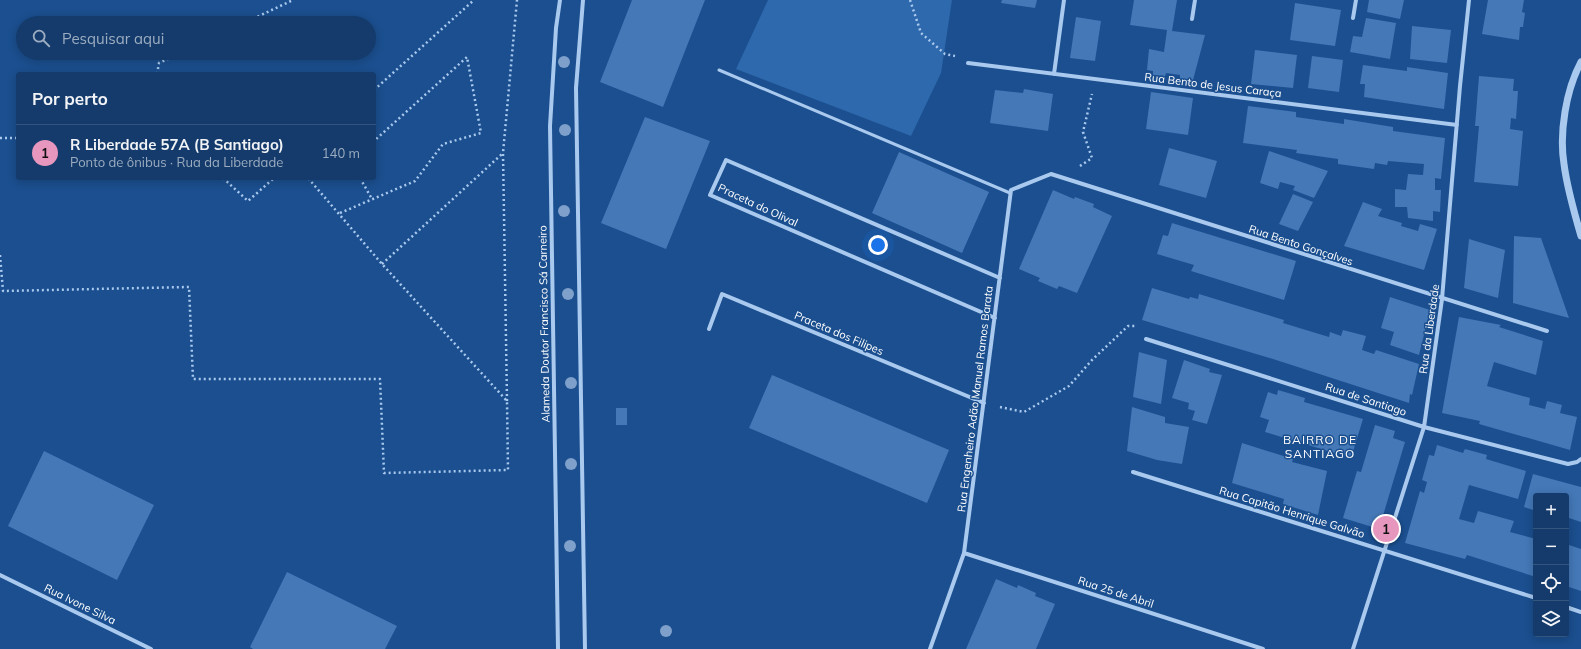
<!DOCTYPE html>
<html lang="pt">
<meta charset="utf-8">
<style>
:root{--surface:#143b6b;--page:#214673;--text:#f1f3f6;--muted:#9dadc1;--line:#33557e;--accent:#e797bd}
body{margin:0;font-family:Mulish,sans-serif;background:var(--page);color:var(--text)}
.controls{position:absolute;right:12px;bottom:12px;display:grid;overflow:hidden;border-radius:4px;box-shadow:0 2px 10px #0003}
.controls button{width:36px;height:36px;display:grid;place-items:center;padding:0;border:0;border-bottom:1px solid var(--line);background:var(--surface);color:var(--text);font:20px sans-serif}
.you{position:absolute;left:878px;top:245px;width:14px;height:14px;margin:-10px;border:3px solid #fff;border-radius:50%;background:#1a73e8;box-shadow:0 0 0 6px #1a73e833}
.badge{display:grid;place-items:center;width:26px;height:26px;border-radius:50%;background:var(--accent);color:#111;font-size:13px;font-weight:700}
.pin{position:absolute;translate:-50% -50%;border:2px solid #fff;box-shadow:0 1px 4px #0006}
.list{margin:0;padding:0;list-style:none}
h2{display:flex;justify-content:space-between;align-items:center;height:52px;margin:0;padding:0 16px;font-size:17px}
h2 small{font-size:13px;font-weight:400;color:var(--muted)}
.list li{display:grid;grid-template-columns:26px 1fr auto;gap:12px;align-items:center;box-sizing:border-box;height:56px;padding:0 16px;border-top:1px solid var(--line)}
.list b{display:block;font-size:15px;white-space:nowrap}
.list p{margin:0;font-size:13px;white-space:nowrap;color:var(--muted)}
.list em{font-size:13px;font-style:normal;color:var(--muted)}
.icon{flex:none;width:22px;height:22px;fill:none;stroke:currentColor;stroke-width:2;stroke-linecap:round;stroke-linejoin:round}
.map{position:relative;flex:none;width:1581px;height:649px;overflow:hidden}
.search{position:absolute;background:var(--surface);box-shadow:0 2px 10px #0003;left:16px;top:16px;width:360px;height:44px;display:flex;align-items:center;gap:10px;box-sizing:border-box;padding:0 14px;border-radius:22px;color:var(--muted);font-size:15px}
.panel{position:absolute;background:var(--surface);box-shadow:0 2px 10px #0003;left:16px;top:72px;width:360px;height:108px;border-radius:4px}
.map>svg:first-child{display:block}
</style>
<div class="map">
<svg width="1581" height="649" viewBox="0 0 1581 649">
<rect width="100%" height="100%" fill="#1b4f8f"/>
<path fill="#2e69ad" d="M768,0H952L941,73L911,136L736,69Z"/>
<path fill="#4478b7" d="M632,0H705L663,107L600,82Z
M1002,0H1037L1035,8L1001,3Z
M1134,0H1177L1172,31L1205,35L1193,80L1180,79V75L1166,73L1165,76L1153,75V71L1147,70L1149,49L1164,52L1167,30L1130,25Z
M1369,0H1404L1400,19L1367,12Z
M1488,0H1524L1522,12L1525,13L1523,27H1520L1519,40L1482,34Z
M1295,3L1341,10L1335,46L1290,40Z
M1076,17L1101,21L1095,61L1070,58Z
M1366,18L1396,23L1390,59L1350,52L1353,36L1362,37Z
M1412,26L1451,30L1447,63L1410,59Z
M1255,50L1297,55L1293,88L1251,84Z
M1312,56L1343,60L1339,92L1308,88Z
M1363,65L1407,71V67L1448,73L1444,109L1364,97L1365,84H1360Z
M1479,76L1514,79L1513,91H1518L1516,119L1511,118L1510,129L1523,131L1518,186L1474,182L1479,126H1475Z
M1024,89L1053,94L1048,131L990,123L995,90L1023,93Z
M1151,92L1193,98L1188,135L1146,129Z
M1248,106L1296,112V117L1344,124V119L1393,127V131L1445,138L1441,179L1435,178V190H1441L1440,212L1433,211V221L1408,218L1407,207H1395V189L1406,190L1408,174L1423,175L1424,164L1388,161L1387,165L1375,163L1374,169L1338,164V159L1296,153L1297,150L1243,143Z
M645,117L710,141L666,249L601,223Z
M1169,148L1217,161L1206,198L1159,185Z
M1269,151L1328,171L1314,198L1293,190L1295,186L1280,182L1278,189L1260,183Z
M899,152L989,192L962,253L872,213Z
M1053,190L1074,199L1075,197L1094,204L1093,207L1112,216L1077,293L1059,286L1057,289L1038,281L1040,278L1019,269Z
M1293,194L1313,202L1298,231L1279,224Z
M1363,202L1382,209L1378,216L1402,223L1401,226L1418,231L1420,224L1437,229L1424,270L1344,246Z
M1172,223L1296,261L1284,300L1191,271L1194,265L1157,254L1163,235L1168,236Z
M1514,236L1541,238L1569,318L1513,303Z
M1469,239L1505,250L1498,298L1464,288Z
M1152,288L1189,299L1190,297L1198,299L1199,294L1284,320L1283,323L1329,337L1330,332L1341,336L1343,330L1366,336L1362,350L1374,354L1376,350L1419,364L1412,395L1410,394L1409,403L1273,359L1142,320Z
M1390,297L1430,310L1419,355L1390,345L1394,332L1381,328Z
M1459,317L1501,325L1499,327L1543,341L1536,375L1494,362L1487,386L1530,398L1529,405L1545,409L1547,401L1562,405L1560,413L1577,417L1570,450L1479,424L1480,421L1442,413Z
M1139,352L1167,360L1161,404L1133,397Z
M1184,360L1210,369L1209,372L1222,375L1207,424L1192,420L1195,411L1188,409L1189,403L1172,398Z
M772,375L949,450L927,503L749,428Z
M1278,390L1305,398L1304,402L1363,419L1351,458L1265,432L1269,420L1260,417L1268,392L1277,395Z
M1132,407L1165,417V423L1189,427L1182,464L1157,460L1127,451Z
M616,408H627V425H616Z
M1375,425L1395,431L1393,438L1405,442L1379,529L1343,518L1357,471L1361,472Z
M1242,443L1293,459L1292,462L1327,471L1318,515L1283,504L1284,499L1232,483Z
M1437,445L1463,453L1465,449L1487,455L1486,459L1526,471L1518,499L1469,485L1459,519L1474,523L1478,511L1514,521L1510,532L1536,539V577L1467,555L1465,559L1405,543L1420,491L1424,493L1427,482L1422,480L1429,455L1434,456Z
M44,451L154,505L117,580L8,526Z
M1533,474L1581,487V522L1566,517V496H1536V511L1524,507Z
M1566,544L1581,549V591L1566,586Z
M287,572L397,626L385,649H253L250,647Z
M996,579L1017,588L1018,585L1036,593L1035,596L1055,604L1036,649H966Z"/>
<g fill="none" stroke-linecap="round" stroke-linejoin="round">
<path stroke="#a9c9ee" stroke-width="2.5" stroke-dasharray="2 3" stroke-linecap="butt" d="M910,0L921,33L945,54L955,56
M244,23L293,0
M157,74L159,63L181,53
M374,90L474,0
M0,138H18
M1080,166L1092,158L1083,132L1092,94
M223,178L248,201L274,178
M360,178L372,199
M340,213L415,181L443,144L481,133L467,57L374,141
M0,255L3,291L189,287L193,379H380L384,473L508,470L507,401L382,264L308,178
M382,264L502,154
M507,401L503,153L517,0
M1000,407L1024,412L1069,386L1092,360L1128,326H1136"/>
<path stroke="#a9c9ee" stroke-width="3" d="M719,70L1010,193"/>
<path stroke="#a9c9ee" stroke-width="4" d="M583,0L576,88L585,649
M1353,18L1356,0
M1192,19L1195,0
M968,63L1457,125
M1054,74L1064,0
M995,318L710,195L726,160L1000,278
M709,329L722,294L984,403
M1146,339L1424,427L1568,464L1577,462L1581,459
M1133,472L1536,598
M964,553L1263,649
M0,575L151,649
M1566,607L1581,612
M558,649L550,126L556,28L560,0
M930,649L964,553L1011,190L1051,174L1547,331
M1353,649L1424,427L1442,299L1460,86L1469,0"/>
<path stroke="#a9c9ee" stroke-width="7" d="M1581,62C1566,90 1559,133 1564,164C1567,188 1574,212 1581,236"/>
</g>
<g fill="#7ea0ca">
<circle cx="564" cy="62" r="6"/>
<circle cx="565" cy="130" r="6"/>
<circle cx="564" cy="211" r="6"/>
<circle cx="568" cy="294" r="6"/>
<circle cx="571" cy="383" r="6"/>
<circle cx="571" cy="464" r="6"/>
<circle cx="570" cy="546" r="6"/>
<circle cx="666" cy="631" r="6"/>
</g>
<g text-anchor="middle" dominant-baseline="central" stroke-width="3" stroke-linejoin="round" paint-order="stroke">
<g font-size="11" fill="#fff" stroke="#1b4f8f">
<text transform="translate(1213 85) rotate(7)">Rua Bento de Jesus Caraça</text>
<text transform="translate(758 205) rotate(25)">Praceta do Olival</text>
<text transform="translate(1301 245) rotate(18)">Rua Bento Gonçalves</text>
<text transform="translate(544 324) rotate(-91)">Alameda Doutor Francisco Sá Carneiro</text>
<text transform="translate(1429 329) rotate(-82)">Rua da Liberdade</text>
<text transform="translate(839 333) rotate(23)">Praceta dos Filipes</text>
<text transform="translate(975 399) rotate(-83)">Rua Engenheiro Adão Manuel Ramos Barata</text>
<text transform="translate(1366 399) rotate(18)">Rua de Santiago</text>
<text transform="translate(1292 512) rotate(17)">Rua Capitão Henrique Galvão</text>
<text transform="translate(1116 592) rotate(18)">Rua 25 de Abril</text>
<text transform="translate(80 604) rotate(26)">Rua Ivone Silva</text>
</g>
<g font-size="12" letter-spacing="1" fill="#fff" stroke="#1b4f8f">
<text x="1320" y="439">BAIRRO DE<tspan x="1320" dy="14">SANTIAGO</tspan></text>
</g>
</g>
</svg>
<div class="controls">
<button>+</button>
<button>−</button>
<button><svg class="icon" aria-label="locate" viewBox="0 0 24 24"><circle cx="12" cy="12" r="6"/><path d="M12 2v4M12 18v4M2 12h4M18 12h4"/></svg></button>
<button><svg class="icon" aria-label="layers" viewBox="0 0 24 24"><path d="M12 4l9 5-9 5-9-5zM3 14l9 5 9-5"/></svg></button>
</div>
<div class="you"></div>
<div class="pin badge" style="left:1386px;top:529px">1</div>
<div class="search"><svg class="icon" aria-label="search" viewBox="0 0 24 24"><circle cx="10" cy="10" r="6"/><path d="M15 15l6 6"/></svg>Pesquisar aqui</div>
<section class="panel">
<h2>Por perto<small></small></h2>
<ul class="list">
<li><span class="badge">1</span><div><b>R Liberdade 57A (B Santiago)</b><p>Ponto de ônibus · Rua da Liberdade</p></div><em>140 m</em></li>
</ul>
</section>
</div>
